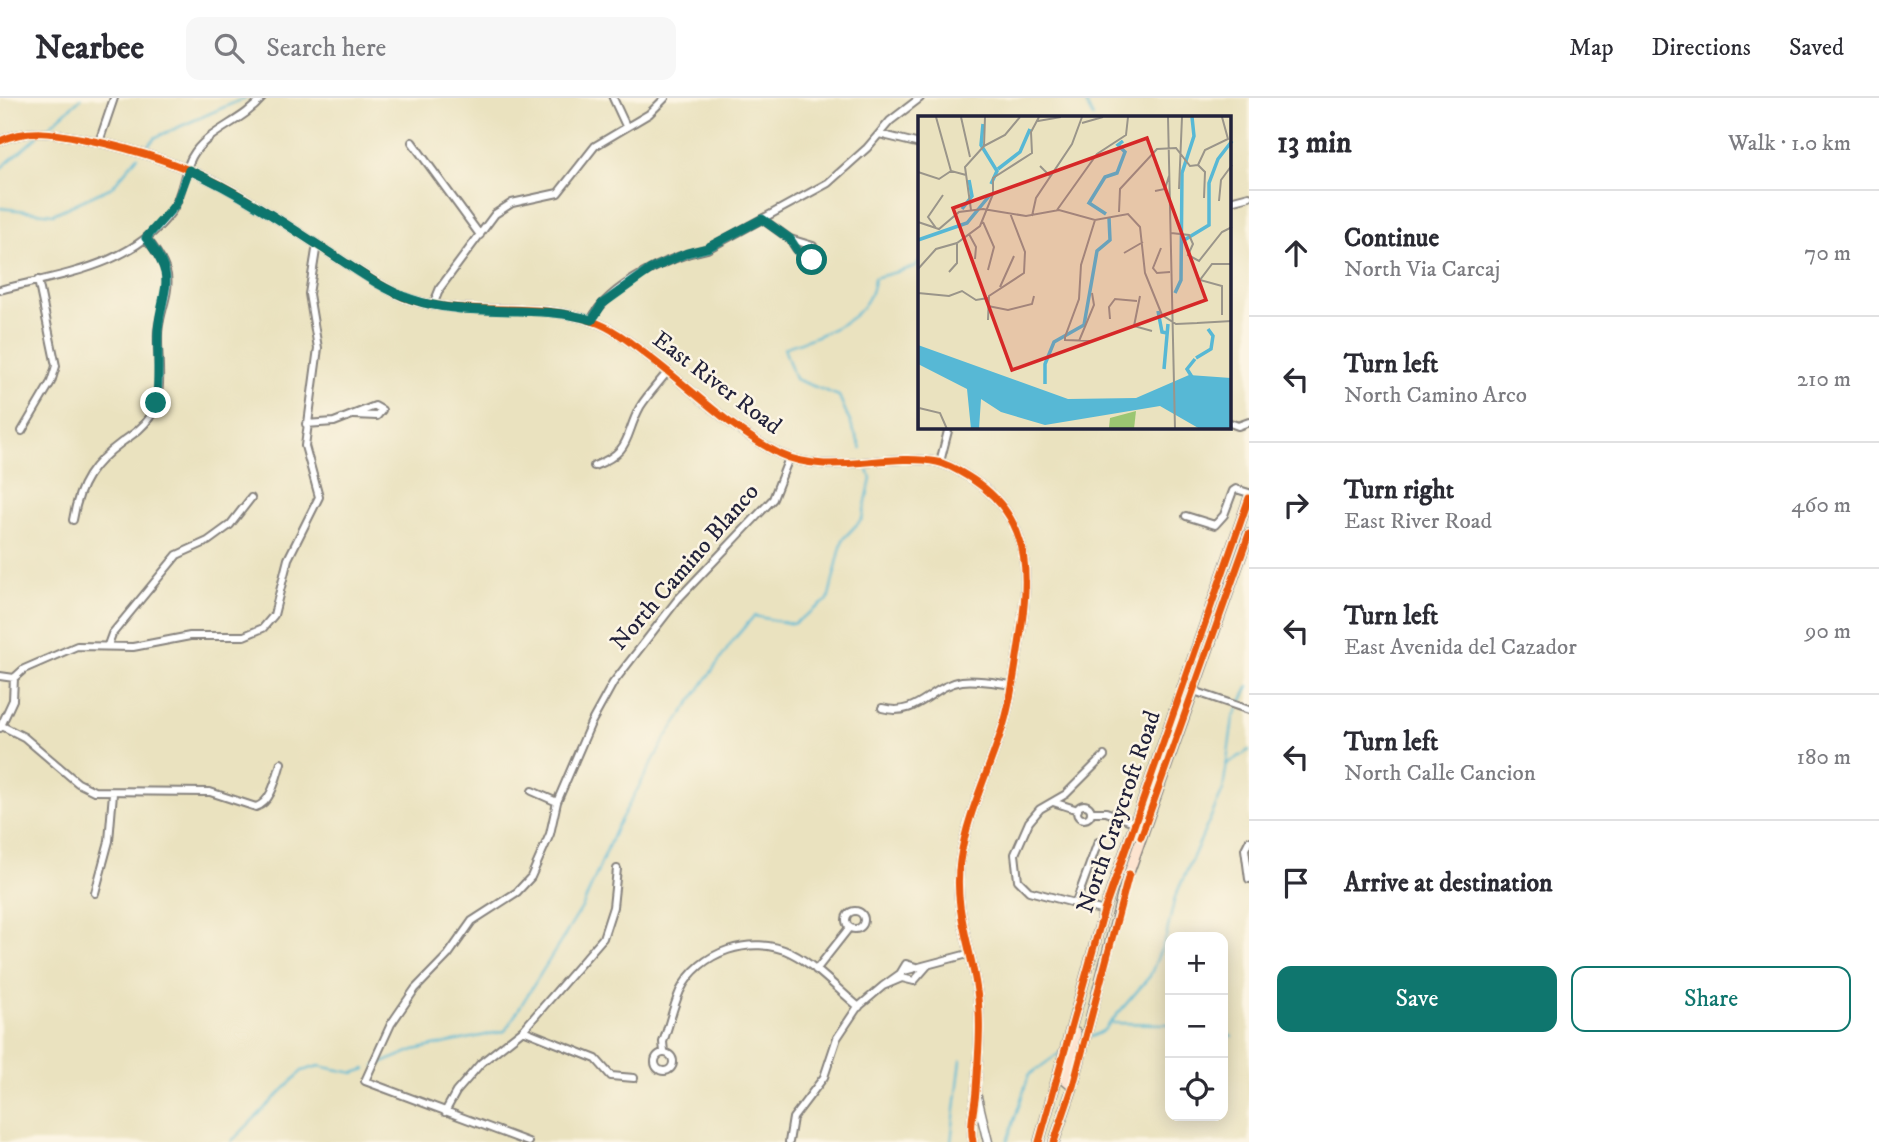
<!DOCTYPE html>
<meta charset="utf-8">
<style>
:root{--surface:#fff;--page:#f7f7f7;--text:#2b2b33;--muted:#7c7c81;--line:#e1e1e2;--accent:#0f766e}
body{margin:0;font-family:"IM FELL DW Pica",serif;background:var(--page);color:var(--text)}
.controls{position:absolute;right:21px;bottom:21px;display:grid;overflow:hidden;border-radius:14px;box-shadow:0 4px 18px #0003}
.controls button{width:63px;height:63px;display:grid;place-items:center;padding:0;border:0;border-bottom:2px solid var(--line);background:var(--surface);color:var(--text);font:35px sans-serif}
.stop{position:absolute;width:21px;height:21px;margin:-16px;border:5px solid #0f766e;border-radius:50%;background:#fff}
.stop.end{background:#0f766e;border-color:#fff;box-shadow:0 2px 7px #0008}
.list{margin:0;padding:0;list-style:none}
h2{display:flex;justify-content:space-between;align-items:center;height:91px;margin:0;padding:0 28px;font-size:30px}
h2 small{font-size:23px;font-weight:400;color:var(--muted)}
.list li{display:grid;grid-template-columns:46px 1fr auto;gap:21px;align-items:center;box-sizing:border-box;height:126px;padding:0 28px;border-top:2px solid var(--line)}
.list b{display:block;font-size:26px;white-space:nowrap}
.list p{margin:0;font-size:23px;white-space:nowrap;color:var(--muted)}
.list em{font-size:23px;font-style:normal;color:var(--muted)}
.actions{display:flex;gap:14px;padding:21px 28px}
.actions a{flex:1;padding:16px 0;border:2px solid var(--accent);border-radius:14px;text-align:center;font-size:24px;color:var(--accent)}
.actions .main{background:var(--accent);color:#fff}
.icon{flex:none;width:38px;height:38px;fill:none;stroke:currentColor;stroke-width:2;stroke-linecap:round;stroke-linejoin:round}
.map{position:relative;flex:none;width:1249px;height:1044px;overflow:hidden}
header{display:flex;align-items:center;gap:42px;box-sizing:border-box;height:98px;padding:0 35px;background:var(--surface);border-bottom:2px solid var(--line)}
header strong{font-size:33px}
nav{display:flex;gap:38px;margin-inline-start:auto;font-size:24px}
.search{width:490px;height:63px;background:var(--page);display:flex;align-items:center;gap:18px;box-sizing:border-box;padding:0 24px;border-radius:14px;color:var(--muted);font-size:26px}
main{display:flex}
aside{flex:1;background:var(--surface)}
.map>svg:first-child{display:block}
</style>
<header>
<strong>Nearbee</strong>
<div class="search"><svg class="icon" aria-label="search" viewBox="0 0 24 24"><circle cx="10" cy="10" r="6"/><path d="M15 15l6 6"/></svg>Search here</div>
<nav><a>Map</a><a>Directions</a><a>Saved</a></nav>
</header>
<main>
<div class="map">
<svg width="1249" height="1044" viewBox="0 0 1249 1044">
<rect width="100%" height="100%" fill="#fcf5e5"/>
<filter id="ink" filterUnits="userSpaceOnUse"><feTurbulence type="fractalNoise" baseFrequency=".0143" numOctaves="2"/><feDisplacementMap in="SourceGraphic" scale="14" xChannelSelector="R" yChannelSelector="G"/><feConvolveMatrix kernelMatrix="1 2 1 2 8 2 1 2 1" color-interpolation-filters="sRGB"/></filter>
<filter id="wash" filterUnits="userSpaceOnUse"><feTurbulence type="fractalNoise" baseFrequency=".00686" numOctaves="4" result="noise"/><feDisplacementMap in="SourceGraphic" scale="28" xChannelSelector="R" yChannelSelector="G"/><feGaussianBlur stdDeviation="1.57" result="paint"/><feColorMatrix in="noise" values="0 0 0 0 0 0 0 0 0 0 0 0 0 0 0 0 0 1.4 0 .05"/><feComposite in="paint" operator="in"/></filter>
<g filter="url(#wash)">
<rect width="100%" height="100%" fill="#eae2bf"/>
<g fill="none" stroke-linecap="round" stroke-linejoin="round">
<path stroke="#57b8d5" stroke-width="2" d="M1083,0L1093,19
M45,32L81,0
M144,51L156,39L245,0
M0,71L38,38
M0,110L53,116L112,89L138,58
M861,350L839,298L795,281L784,250C819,237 871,224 874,180L915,169L920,162
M1240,606L1249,588
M1226,667L1249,652
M1112,925L1170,926
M1223,936L1232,938
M1091,939L1103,933L1150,878L1166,839L1175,799L1223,692L1233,620L1238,611
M375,968L414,952L505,933L583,808L616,730L667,638L735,540L754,518L793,526L828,502L843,441L862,421L871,381L868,372
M231,1044L302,973L319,968L354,975L366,971
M951,1044L961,962
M1007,1044L1029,977L1061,954"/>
</g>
</g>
<g filter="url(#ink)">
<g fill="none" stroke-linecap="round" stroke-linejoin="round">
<defs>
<path id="minor" d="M613,0L626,28
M879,36L920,46
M99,44L114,0
M412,44L480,137
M1230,103L1249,98
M762,121L790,141L813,148L817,155L814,161H803L790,141
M0,192C61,176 132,169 172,113C184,95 183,70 195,54C212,31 243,23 262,0
M433,207L440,190L495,116L512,105L558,95L595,48L649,16L665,0
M591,222C609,187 670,158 707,151L828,85L867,50L890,23L920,0
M1230,325L1238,328L1249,324
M306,326L334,324L375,308L382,312L377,318L354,317
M22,333L51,284L56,268L38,182
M940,364L949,329
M594,368C633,353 624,338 640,309C648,296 659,285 668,273
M1186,418L1215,427L1224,417L1233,393L1236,391L1249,395
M73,422C79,386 92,366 122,344C132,337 143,330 150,319C165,294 157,263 158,235C159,215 170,196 167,177C164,163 155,151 146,140
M108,547L112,536L177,457L208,443L230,427L251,400
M0,578L14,580
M1191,592L1249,612
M882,610C918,620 930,588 962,583C978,581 996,585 1012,587
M2,628L24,639L78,685L94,693L210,694L256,709C272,704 276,680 281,665
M0,630L13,602L14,580L24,571L77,548L133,549L190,538H244L263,530L274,517L288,461L319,399L305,348L318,250L309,196L317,146
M532,693L557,704
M1053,704L1078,712
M1077 714a7 7 0 1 1 14 0a7 7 0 1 1-14 0Z
M1091,714H1106L1145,728
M1249,743L1245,751L1249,781
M95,795L109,743L113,695
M1076,804L1098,744
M846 822a9 9 0 1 1 18 0a9 9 0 1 1-18 0Z
M1104,813L1029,793L1018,782L1015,756L1029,724L1040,711L1066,696L1104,658
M816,872L849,830
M900,876L906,866L916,869
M902,880L883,888L904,873L968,856
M902,880L914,883L927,868
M523,932L596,961L611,978L634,980
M664,954L663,944C669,928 673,909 680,893C699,853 752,836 791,855C817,868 837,891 859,909
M655 964a9 9 0 1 1 18 0a9 9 0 1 1-18 0Z
M445,1014L456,994L481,965L523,932L603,840L613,809L617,771
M528,1044L365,983L391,926L415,891L448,857L472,823L517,794L531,779L550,736L557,704L591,625L613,585L678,501L773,401L789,360
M789,1044L793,1020L824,979L837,940L857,910L883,888"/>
<path id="tertiary" d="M0,43C28,30 55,35 84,41C135,51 188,68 234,94C292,127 344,168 403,199C463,221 531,201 592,223C613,230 630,244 648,258C691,290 731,332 780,356C829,379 886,354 937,364C949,366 962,375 972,381C1038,424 1028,487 1018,553C1014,577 1011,602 1004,625C990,671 967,715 960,763C953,810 971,848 977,893C982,925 978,960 976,992C975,1010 969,1025 973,1044
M977,999L988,1044"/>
<path id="secondary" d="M1073,988L1066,982L1076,935
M1039,1044L1104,813L1249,400
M1054,1044L1073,988L1126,783L1249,436"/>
</defs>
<use href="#minor" stroke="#86827d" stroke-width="10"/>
<use href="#tertiary" stroke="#86827d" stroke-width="11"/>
<use href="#secondary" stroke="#86827d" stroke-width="12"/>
<use href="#minor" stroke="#fff" stroke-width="6"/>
<use href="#tertiary" stroke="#fff" stroke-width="8"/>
<use href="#secondary" stroke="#fde4d0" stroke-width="9"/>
<defs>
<path id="cycleway" d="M0,43C28,30 55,35 84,41C135,51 188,68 234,94C292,127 344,168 403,199C463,221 531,201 592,223C613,230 630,244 648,258C691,290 731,332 780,356C829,379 886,354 937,364C949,366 962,375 972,381C1038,424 1028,487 1018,553C1014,577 1011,602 1004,625C990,671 967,715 960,763C953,810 971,848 977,893C982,925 978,960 976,992C975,1010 969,1025 973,1044
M1141,739L1249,436
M1039,1044L1104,813L1249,400
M1054,1044L1073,988L1129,776"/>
</defs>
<use href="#cycleway" stroke="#fcf5e5" stroke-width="11"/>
<use href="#cycleway" stroke="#e8590c" stroke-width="7"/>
</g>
</g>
<g fill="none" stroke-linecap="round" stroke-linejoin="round" filter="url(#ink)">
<path stroke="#0f766e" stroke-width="9" d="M156,305C160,281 157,257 158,233C162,188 179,182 146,140L176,106L189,72C238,94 283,124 327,153C354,170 381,191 411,201C467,221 533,205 592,222L602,206L651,171L687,155L707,150L762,121L790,141L803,161L812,162"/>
</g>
<g text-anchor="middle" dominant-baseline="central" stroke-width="5" stroke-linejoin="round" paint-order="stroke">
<g font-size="24" fill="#22223b" stroke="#fcf5e5">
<text transform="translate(717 285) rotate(37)">East River Road</text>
<text transform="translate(685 469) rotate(-49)">North Camino Blanco</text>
<text transform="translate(1119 714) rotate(-71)">North Craycroft Road</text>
</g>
</g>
<g transform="translate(918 18)">
<rect width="313" height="313" fill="#eae2bf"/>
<path d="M218,295L216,313L191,312L192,302Z" fill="#9bc672"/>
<path d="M0,229L150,283L218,282L271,259L313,262V313H282L242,290L127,309L83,296L63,283L61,313H53L49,273L0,248Z" fill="#57b8d5"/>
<path fill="none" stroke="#57b8d5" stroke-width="3.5" d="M65,8L63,29L79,55L73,68M80,53L102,36L112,13M44,93L54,80L51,64M188,98L171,87L187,61L199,57L207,36L200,29L205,25M0,124L49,107L72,79M263,126L291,109V67L300,43L314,25M257,177L263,164L264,57L276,20L274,1M240,195L244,216L249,217M278,242L293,233L295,220L290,213M246,253L250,208M274,261L269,253L277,243M127,268V248L136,226L166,209L179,135L192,124L191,102"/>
<path fill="none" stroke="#9a958a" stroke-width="2" d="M18,1L33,55L48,59M43,1L52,41M250,1L257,313M120,5L143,1M164,7L185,1M66,30L87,19L102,1M280,49L287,34L310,23L304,1M280,49L287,56L286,82M126,54L122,50L133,61M0,56L21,63L33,55M261,73L264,1M237,75L247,73L251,60M301,85L303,64L314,49M53,94L47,51L66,30L67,1M139,94L179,38L208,19L210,1M201,96L202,73L239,33L258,32L272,50L280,49M114,100L118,82L154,28L164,1M0,106L21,113L41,96L65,93L108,100L141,94L177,104L210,98L222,111L227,157L244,199L258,208L280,207M65,106L76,131L70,154M18,112L10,101L25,79M253,117L271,119L275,128L270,139L281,145L304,116L314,111M51,118L58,131L57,143M243,132L235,152L239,157L252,156M206,137L225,126M0,153L18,133L39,127L62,110L75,78V62L114,37L113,16L121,1M0,153V181M31,156L39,147V127M82,171L96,140M0,177L31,180L44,175L58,184L70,182M222,180L216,210L234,215M70,190L90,194L114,188L116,180M304,199V170L282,164L294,148H314M192,203L191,191L197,183L219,185M70,204L71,180L106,157L107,136L92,97M279,207L314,205M161,225L176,189L174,177M177,225L147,224V221L161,183L163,149L177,104M0,229L1,313M1,292L22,297L29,313"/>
<path fill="#d62828" fill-opacity="0.15" stroke="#d62828" stroke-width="3.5" d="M229,22L288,184L94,254L35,92Z"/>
<rect width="313" height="313" fill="none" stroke="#22223b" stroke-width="3.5"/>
</g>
</svg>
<div class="controls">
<button>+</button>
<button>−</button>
<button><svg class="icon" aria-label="locate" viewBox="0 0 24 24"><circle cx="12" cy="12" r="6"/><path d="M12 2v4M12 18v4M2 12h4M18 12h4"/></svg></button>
</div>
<div class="stop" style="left:812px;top:162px"></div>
<div class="stop end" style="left:156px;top:305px"></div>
</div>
<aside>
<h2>13 min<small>Walk · 1.0 km</small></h2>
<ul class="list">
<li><svg class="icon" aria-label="ahead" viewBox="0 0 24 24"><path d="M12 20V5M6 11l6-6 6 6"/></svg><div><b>Continue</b><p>North Via Carcaj</p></div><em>70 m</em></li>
<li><svg class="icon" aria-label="left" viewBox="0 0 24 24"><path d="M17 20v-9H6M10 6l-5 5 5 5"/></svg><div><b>Turn left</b><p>North Camino Arco</p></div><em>210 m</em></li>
<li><svg class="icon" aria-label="right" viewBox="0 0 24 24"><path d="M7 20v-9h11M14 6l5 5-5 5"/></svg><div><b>Turn right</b><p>East River Road</p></div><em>460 m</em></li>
<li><svg class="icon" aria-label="left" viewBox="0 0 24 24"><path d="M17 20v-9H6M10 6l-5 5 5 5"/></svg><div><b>Turn left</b><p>East Avenida del Cazador</p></div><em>90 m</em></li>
<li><svg class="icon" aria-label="left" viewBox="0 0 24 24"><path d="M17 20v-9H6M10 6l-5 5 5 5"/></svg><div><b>Turn left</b><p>North Calle Cancion</p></div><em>180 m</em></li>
<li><svg class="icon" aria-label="arrive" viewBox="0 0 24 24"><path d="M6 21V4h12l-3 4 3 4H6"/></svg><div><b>Arrive at destination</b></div></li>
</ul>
<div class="actions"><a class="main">Save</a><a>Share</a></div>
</aside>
</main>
